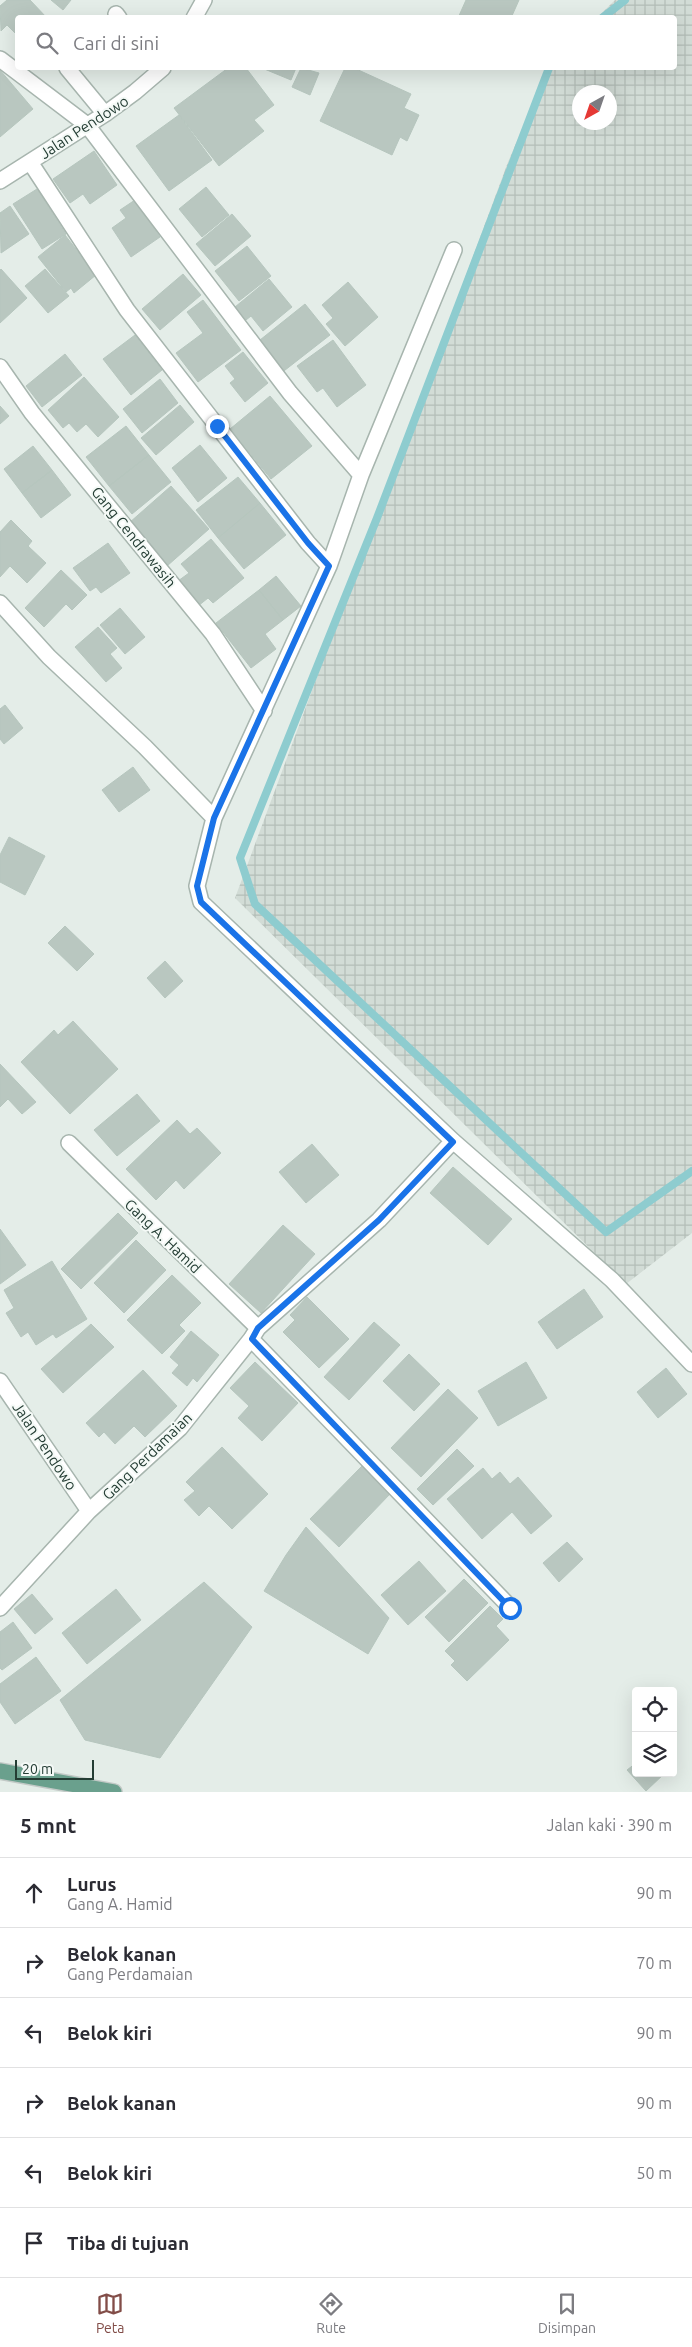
<!DOCTYPE html>
<html lang="id">
<meta charset="utf-8">
<style>
:root{--surface:#fff;--page:#f2f2f3;--text:#2b2b33;--muted:#7c7c81;--line:#e1e1e2;--accent:#824d48}
body{margin:0;font-family:Ubuntu,sans-serif;background:var(--page);color:var(--text)}
.controls{position:absolute;right:15px;bottom:15px;display:grid;overflow:hidden;border-radius:5px;box-shadow:0 5px 20px #0002}
.controls button{width:45px;height:45px;display:grid;place-items:center;padding:0;border:0;border-bottom:1px solid var(--line);background:var(--surface);color:var(--text);font:25px sans-serif}
.compass{position:absolute;left:572px;top:85px;width:45px;height:45px;border-radius:50%;background:var(--surface);box-shadow:0 5px 20px #0002;rotate:220deg}
.scale{position:absolute;left:15px;bottom:12px;width:79px;box-sizing:border-box;padding-left:5px;border:2px solid #243d34;border-top:0;font-size:14px;line-height:18px;white-space:nowrap;color:#243d34;-webkit-text-stroke:4px #f4f9f6;paint-order:stroke}
.stop{position:absolute;width:15px;height:15px;margin:-11px;border:4px solid #1a73e8;border-radius:50%;background:#fff}
.stop.end{background:#1a73e8;border-color:#fff;box-shadow:0 1px 5px #0008}
.list{margin:0;padding:0;list-style:none}
h2{display:flex;justify-content:space-between;align-items:center;height:65px;margin:0;padding:0 20px;font-size:21px}
h2 small{font-size:16px;font-weight:400;color:var(--muted)}
.list li{display:grid;grid-template-columns:32px 1fr auto;gap:15px;align-items:center;box-sizing:border-box;height:70px;padding:0 20px;border-top:1px solid var(--line)}
.list b{display:block;font-size:19px;white-space:nowrap}
.list p{margin:0;font-size:16px;white-space:nowrap;color:var(--muted)}
.list em{font-size:16px;font-style:normal;color:var(--muted)}
.icon{flex:none;width:28px;height:28px;fill:none;stroke:currentColor;stroke-width:2;stroke-linecap:round;stroke-linejoin:round}
.map{position:relative;flex:none;width:692px;height:1792px;overflow:hidden}
.search{position:absolute;background:var(--surface);box-shadow:0 5px 20px #0002;left:15px;right:15px;top:15px;height:55px;display:flex;align-items:center;gap:12px;box-sizing:border-box;padding:0 18px;border-radius:5px;color:var(--muted);font-size:19px}
.sheet{height:485px;background:var(--surface)}
nav{display:flex;justify-content:space-around;align-items:center;box-sizing:border-box;height:70px;border-top:1px solid var(--line);background:var(--surface);font-size:14px;color:var(--muted)}
nav a{display:grid;justify-items:center;gap:2px}
nav .on{color:var(--accent)}
.map>svg:first-child{display:block}
</style>
<div class="map">
<svg width="692" height="1792" viewBox="0 0 692 1792">
<defs>
<pattern id="industrial-grid" width="8" height="8" patternUnits="userSpaceOnUse" patternTransform="scale(1.25)"><rect width="8" height="8" fill="#d2dcd6"/><path d="M0 4h8M4 0v8" fill="none" stroke="#b4beb8"/></pattern>
</defs>
<rect width="100%" height="100%" fill="#e4ede8"/>
<path fill="url(#industrial-grid)" fill-rule="evenodd" d="M615,0H692V1233L626,1284L235,898L508,162L548,69L674,68V18L598,17ZM580,92H610V122H580Z"/>
<g fill="none" stroke-linecap="round" stroke-linejoin="round">
<path stroke="#8ecccf" stroke-width="8" d="M602,18L625,0
M549,68L377,518L240,858L255,904L606,1232L692,1171"/>
</g>
<path fill="#b9c7c0" stroke="#b6c6be" d="M7,0H30L47,18H18V36L7,25L1,31L0,6Z
M51,0H71L63,10Z
M466,0H519L511,18H458Z
M228,68H246L274,105L254,120L264,131L219,166L174,108Z
M262,68H296L291,80Z
M301,68L319,73L310,95L292,87Z
M345,68H354L411,94L404,108L419,115L407,141L400,137L392,155L320,121Z
M0,70L33,109L0,137Z
M179,115L212,160L169,191L136,146Z
M94,151L117,185L90,204L83,194L70,203L53,179Z
M206,187L229,215L202,237L179,209Z
M37,189L66,234L42,249L13,204Z
M135,200L160,237L131,257L112,228L126,218L120,210Z
M10,206L29,234L1,253L0,213Z
M232,214L251,236L215,266L196,244Z
M65,235L96,275L74,293L71,288L66,292L38,257Z
M247,246L271,276L239,301L215,271Z
M1,269L27,298L0,323V270Z
M45,269L69,296L48,313L25,286Z
M183,274L201,295L160,330L142,309Z
M269,279L292,307L263,331L251,316L246,320L235,307Z
M348,282L378,317L345,346L326,324L333,318L322,305Z
M203,300L241,350L198,382L176,353L203,333L187,312Z
M305,304L330,335L280,374L255,344Z
M135,335L162,370L131,395L103,359Z
M333,340L366,385L337,407L323,388L317,392L297,366Z
M243,352L268,383L245,402L230,383L235,379L225,366Z
M65,354L82,375L42,407L26,386Z
M84,377L119,417L98,437L86,424L77,432L69,423L63,428L48,410Z
M160,379L178,403L142,433L123,409Z
M270,396L312,446L271,479L230,429Z
M180,405L194,422L156,455L141,438Z
M0,406L9,416L0,424Z
M126,426L149,455L109,486L86,457Z
M200,445L227,478L198,502L172,468Z
M33,446L52,470L22,493L4,469Z
M149,455L171,482L132,514L109,486Z
M52,470L71,495L41,518L22,493Z
M238,477L260,503L218,538L196,510Z
M171,486L209,529L167,566L129,523Z
M260,503L286,535L244,569L218,538Z
M11,520L32,541L28,546L46,563L27,583L10,566L0,577V532Z
M211,539L244,578L213,603L208,598L198,606L178,581L189,573L181,564Z
M108,543L130,573L101,593L96,587L90,591L73,568Z
M61,570L87,595L72,610L66,604L44,627L25,608Z
M276,576L301,606L283,620L259,590Z
M259,590L283,620L265,634L276,649L251,668L216,623Z
M120,608L145,637L125,654L100,625Z
M98,627L117,648L110,654L122,668L106,682L75,647Z
M5,705L23,728L4,744L0,739V709Z
M133,767L150,790L119,812L102,790Z
M9,837L45,856L25,895L0,882V855Z
M65,926L94,954L77,971L48,943Z
M165,961L183,981L165,998L147,978Z
M73,1021L118,1069L70,1114L21,1062L54,1030L58,1035Z
M0,1064L36,1102L22,1114L8,1099L0,1107Z
M137,1094L160,1121L117,1156L94,1130Z
M177,1120L190,1134L197,1128L221,1153L184,1189L176,1180L156,1200L126,1169Z
M312,1144L339,1175L306,1203L279,1172Z
M453,1167L512,1219L488,1245L430,1193Z
M118,1213L138,1233L81,1289L61,1269Z
M283,1225L315,1254L261,1313L229,1284Z
M0,1229L26,1265L0,1284Z
M136,1240L166,1270L124,1313L94,1283Z
M52,1261L87,1319L56,1338L53,1334L36,1345L28,1332L21,1337L6,1313L14,1308L4,1290Z
M172,1275L201,1303L179,1325L185,1331L162,1354L127,1320Z
M584,1289L603,1317L557,1349L538,1322Z
M307,1297L349,1339L319,1368L283,1332L295,1320L290,1315Z
M374,1322L400,1345L349,1400L324,1377Z
M91,1324L114,1347L63,1393L41,1369Z
M191,1331L219,1355L197,1382L193,1378L187,1386L172,1373L179,1365L170,1357Z
M409,1354L440,1384L414,1411L383,1381Z
M255,1362L298,1403L262,1441L238,1418L249,1406L230,1388Z
M526,1362L547,1398L498,1426L478,1391Z
M666,1368L687,1394L658,1418L637,1392Z
M143,1370L177,1406L145,1437L134,1426L115,1444L104,1432L99,1437L86,1423Z
M448,1389L478,1418L421,1477L391,1448Z
M222,1447L268,1494L232,1529L209,1506L199,1516L184,1500L195,1491L186,1482Z
M457,1449L474,1466L433,1505L417,1489Z
M362,1466L390,1494L339,1547L310,1519Z
M483,1468L492,1479L500,1472L510,1484L518,1477L552,1516L531,1534L512,1512L482,1539L447,1499Z
M306,1527L389,1618L368,1654L264,1591L286,1555Z
M567,1542L583,1559L559,1582L543,1563Z
M419,1561L446,1591L408,1625L381,1595Z
M464,1579L488,1603L449,1642L425,1617Z
M204,1582L252,1627L160,1758L85,1740L60,1700Z
M116,1589L141,1620L87,1664L62,1633Z
M32,1594L53,1619L35,1634L14,1609Z
M490,1606L503,1619L496,1626L509,1640L467,1681L451,1665L455,1661L445,1651Z
M13,1622L32,1648L2,1670L0,1668V1632Z
M36,1657L61,1691L15,1724L0,1702V1684Z
M636,1763V1773H665L646,1791L627,1770Z"/>
<g fill="none" stroke-linecap="round" stroke-linejoin="round">
<defs>
<path id="minor" d="M116,14L119,18
M194,18L204,0
M0,59L87,125L290,393L361,475
M67,68L105,114
M30,162L127,310L308,543L329,566
M0,181L105,114L135,92L163,68
M454,250L361,475L329,566L214,818L197,886L201,902L453,1141L612,1280L692,1364
M0,367L32,413L213,634L264,711
M0,603L49,657L145,747L214,818
M69,1143L258,1328
M251,1339L510,1607
M0,1381L89,1511
M0,1608L89,1511L180,1428L251,1339L258,1328L379,1220L453,1141"/>
<path id="major" d="M0,1771L114,1792"/>
</defs>
<use href="#minor" stroke="#a7b5ae" stroke-width="18"/>
<use href="#major" stroke="#c2c9c6" stroke-width="18"/>
<use href="#minor" stroke="#fff" stroke-width="15"/>
<use href="#major" stroke="#6aa08d" stroke-width="15"/>
</g>
<g fill="none" stroke-linecap="round" stroke-linejoin="round">
<path stroke="#1a73e8" stroke-width="6" d="M217,426L308,543L329,566L214,818L197,886L201,902L453,1142L379,1220L258,1328L252,1339L510,1608"/>
</g>
<g text-anchor="middle" dominant-baseline="central" stroke-width="4" stroke-linejoin="round" paint-order="stroke">
<g font-size="15" fill="#243d34" stroke="#f4f9f6">
<text transform="translate(84 127) rotate(-33)">Jalan Pendowo</text>
<text transform="translate(134 537) rotate(51)">Gang Cendrawasih</text>
<text transform="translate(163 1236) rotate(44)">Gang A. Hamid</text>
<text transform="translate(45 1446) rotate(56)">Jalan Pendowo</text>
<text transform="translate(147 1456) rotate(-44)">Gang Perdamaian</text>
</g>
</g>
</svg>
<div class="controls">
<button><svg class="icon" aria-label="locate" viewBox="0 0 24 24"><circle cx="12" cy="12" r="6"/><path d="M12 2v4M12 18v4M2 12h4M18 12h4"/></svg></button>
<button><svg class="icon" aria-label="layers" viewBox="0 0 24 24"><path d="M12 4l9 5-9 5-9-5zM3 14l9 5 9-5"/></svg></button>
</div>
<svg class="compass" viewBox="-18 -18 36 36"><path d="M0-13l5 13h-10z" fill="#e53935"/><path d="M0 13l5-13h-10z" fill="#7c7c81"/></svg>
<div class="scale">20 m</div>
<div class="stop" style="left:510px;top:1608px"></div>
<div class="stop end" style="left:217px;top:426px"></div>
<div class="search"><svg class="icon" aria-label="search" viewBox="0 0 24 24"><circle cx="10" cy="10" r="6"/><path d="M15 15l6 6"/></svg>Cari di sini</div>
</div>
<section class="sheet">
<h2>5 mnt<small>Jalan kaki · 390 m</small></h2>
<ul class="list">
<li><svg class="icon" aria-label="ahead" viewBox="0 0 24 24"><path d="M12 20V5M6 11l6-6 6 6"/></svg><div><b>Lurus</b><p>Gang A. Hamid</p></div><em>90 m</em></li>
<li><svg class="icon" aria-label="right" viewBox="0 0 24 24"><path d="M7 20v-9h11M14 6l5 5-5 5"/></svg><div><b>Belok kanan</b><p>Gang Perdamaian</p></div><em>70 m</em></li>
<li><svg class="icon" aria-label="left" viewBox="0 0 24 24"><path d="M17 20v-9H6M10 6l-5 5 5 5"/></svg><div><b>Belok kiri</b></div><em>90 m</em></li>
<li><svg class="icon" aria-label="right" viewBox="0 0 24 24"><path d="M7 20v-9h11M14 6l5 5-5 5"/></svg><div><b>Belok kanan</b></div><em>90 m</em></li>
<li><svg class="icon" aria-label="left" viewBox="0 0 24 24"><path d="M17 20v-9H6M10 6l-5 5 5 5"/></svg><div><b>Belok kiri</b></div><em>50 m</em></li>
<li><svg class="icon" aria-label="arrive" viewBox="0 0 24 24"><path d="M6 21V4h12l-3 4 3 4H6"/></svg><div><b>Tiba di tujuan</b></div></li>
</ul>
</section>
<nav>
<a class="on"><svg class="icon" aria-label="map" viewBox="0 0 24 24"><path d="M3 6l6-2 6 2 6-2v14l-6 2-6-2-6 2zM9 4v14M15 6v14"/></svg>Peta</a>
<a><svg class="icon" aria-label="directions" viewBox="0 0 24 24"><path d="M12 3l9 9-9 9-9-9zM9 14v-3h6M13 9l2 2-2 2"/></svg>Rute</a>
<a><svg class="icon" aria-label="saved" viewBox="0 0 24 24"><path d="M7 4h10v16l-5-4-5 4z"/></svg>Disimpan</a>
</nav>
